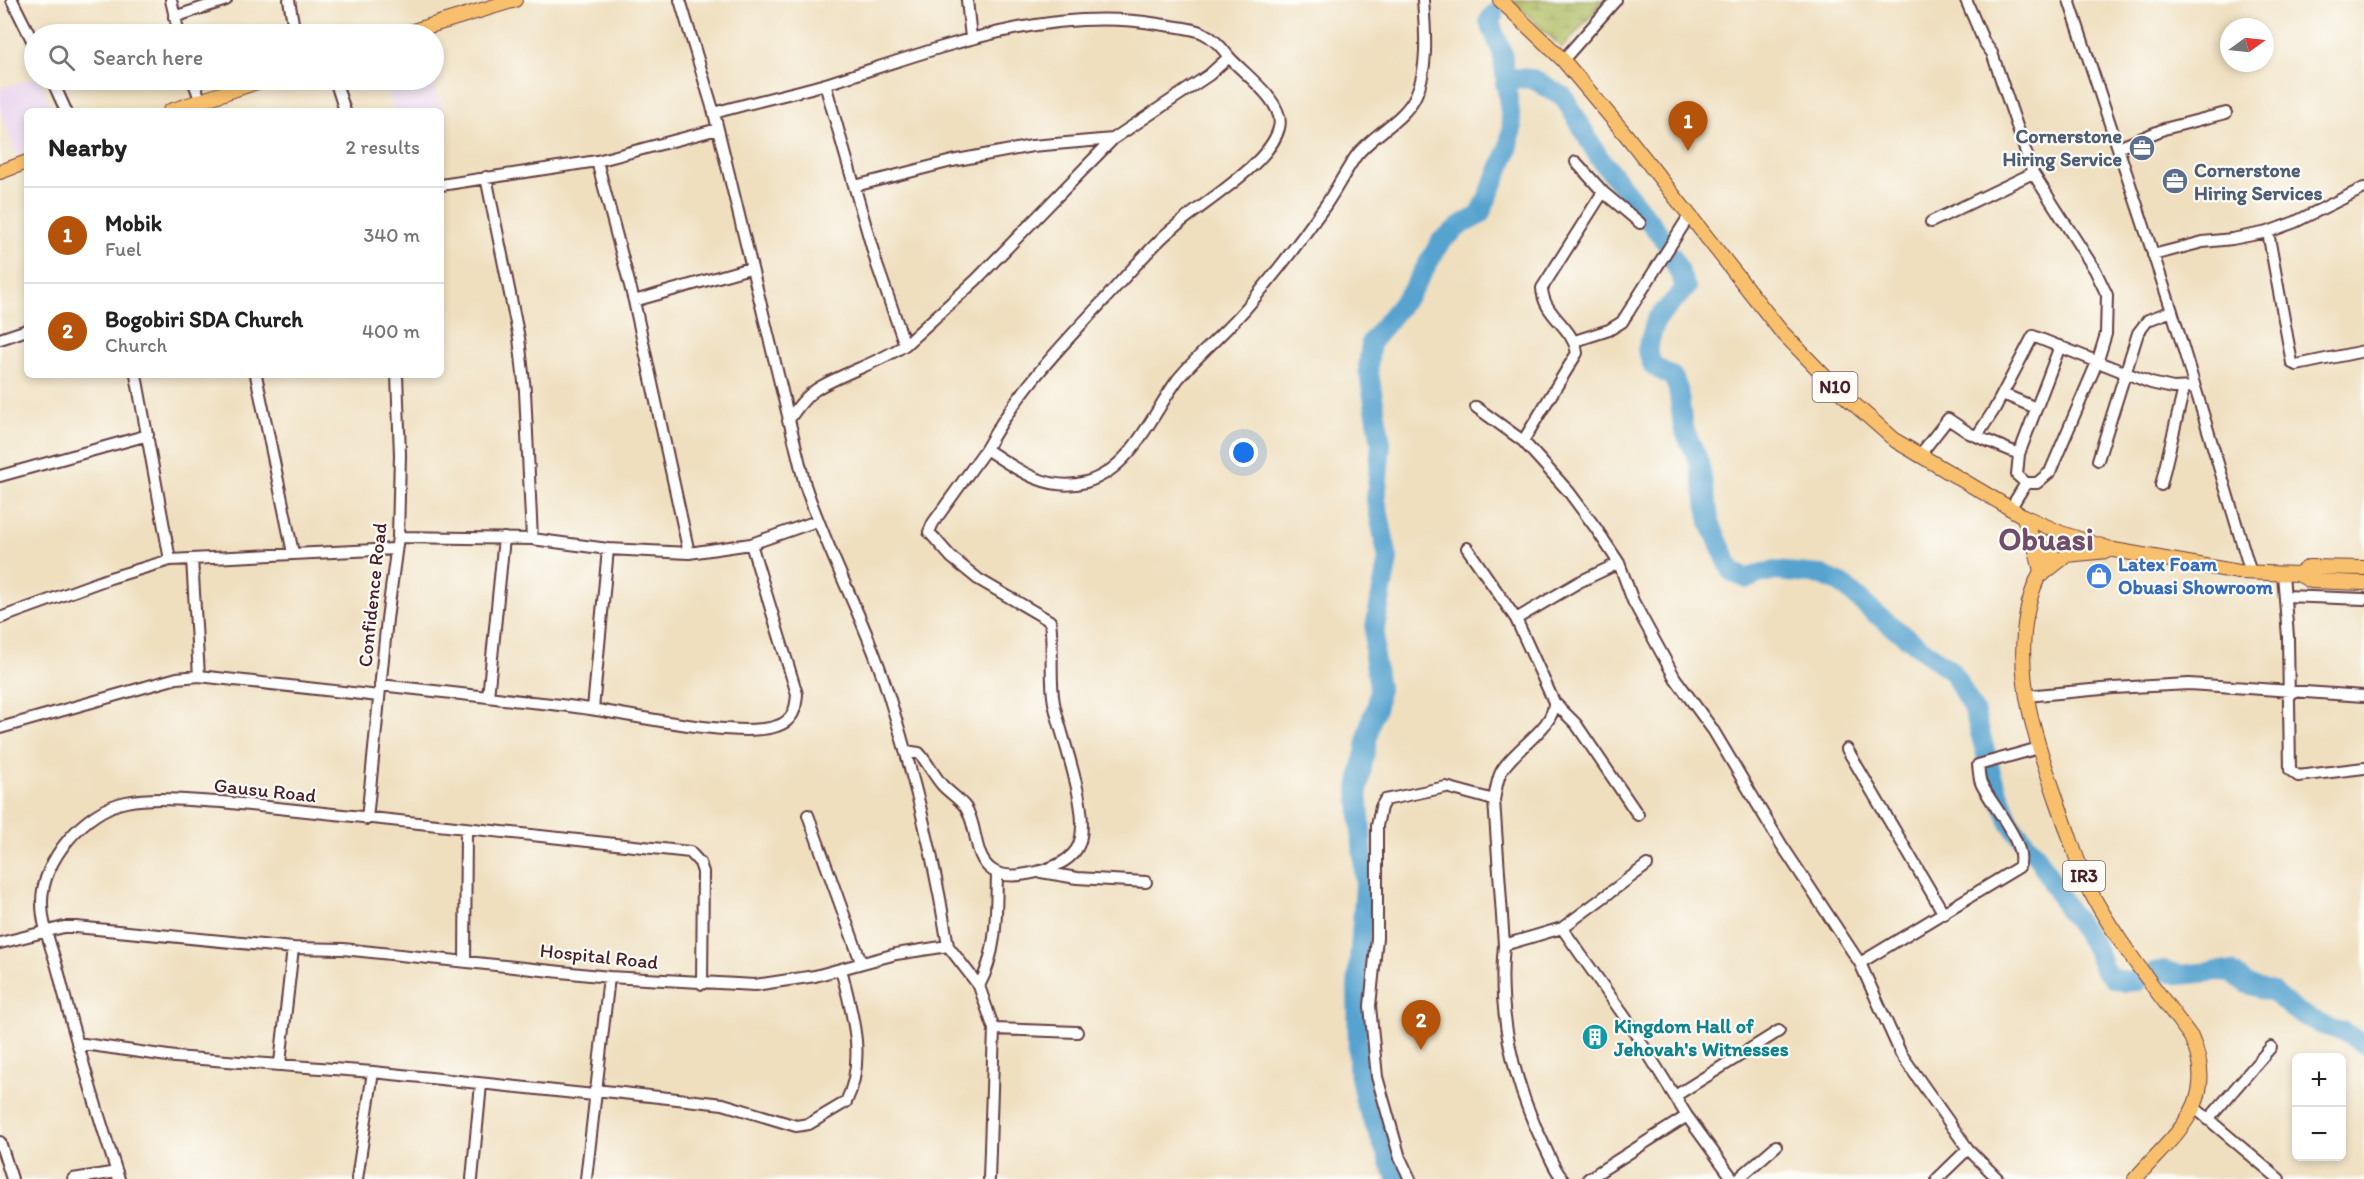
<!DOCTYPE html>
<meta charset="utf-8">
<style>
:root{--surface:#fff;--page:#f2f2f2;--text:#222;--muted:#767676;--line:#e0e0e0;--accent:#b45309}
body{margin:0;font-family:Itim,sans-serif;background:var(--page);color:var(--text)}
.controls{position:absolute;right:18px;bottom:18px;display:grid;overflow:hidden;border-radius:9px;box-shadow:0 3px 9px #0003}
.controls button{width:54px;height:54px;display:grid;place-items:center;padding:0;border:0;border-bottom:2px solid var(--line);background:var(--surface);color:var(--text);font:30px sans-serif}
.compass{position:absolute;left:2220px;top:18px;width:54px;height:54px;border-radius:50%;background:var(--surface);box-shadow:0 3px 9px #0003;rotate:75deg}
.you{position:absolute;left:1244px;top:453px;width:21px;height:21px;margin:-15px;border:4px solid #fff;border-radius:50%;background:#1a73e8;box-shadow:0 0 0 9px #1a73e833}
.badge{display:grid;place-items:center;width:39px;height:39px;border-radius:50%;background:var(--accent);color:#fff;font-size:20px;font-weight:700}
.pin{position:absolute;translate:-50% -50px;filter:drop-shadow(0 2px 3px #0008)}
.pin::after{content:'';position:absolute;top:32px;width:21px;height:18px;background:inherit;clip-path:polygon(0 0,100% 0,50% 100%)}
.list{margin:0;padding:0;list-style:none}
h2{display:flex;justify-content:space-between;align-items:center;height:78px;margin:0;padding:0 24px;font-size:26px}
h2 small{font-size:20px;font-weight:400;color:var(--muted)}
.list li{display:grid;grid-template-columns:39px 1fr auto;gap:18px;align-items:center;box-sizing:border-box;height:96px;padding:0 24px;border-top:2px solid var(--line)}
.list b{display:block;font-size:22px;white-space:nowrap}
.list p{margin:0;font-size:20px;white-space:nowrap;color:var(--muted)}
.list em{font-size:20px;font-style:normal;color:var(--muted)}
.icon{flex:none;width:33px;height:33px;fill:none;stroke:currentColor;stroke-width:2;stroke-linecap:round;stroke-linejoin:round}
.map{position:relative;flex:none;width:2364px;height:1179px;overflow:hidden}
.search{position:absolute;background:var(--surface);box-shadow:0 3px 9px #0003;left:24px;top:24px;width:420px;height:66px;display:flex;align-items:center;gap:15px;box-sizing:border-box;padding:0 21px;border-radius:33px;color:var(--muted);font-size:22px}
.panel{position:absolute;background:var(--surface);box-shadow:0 3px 9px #0003;left:24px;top:108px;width:420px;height:270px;border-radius:9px}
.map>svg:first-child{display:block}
</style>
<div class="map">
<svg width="2364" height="1179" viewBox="0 0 2364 1179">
<defs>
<pattern id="wetland-marsh" width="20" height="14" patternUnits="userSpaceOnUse" patternTransform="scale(1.5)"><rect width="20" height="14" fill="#adbb5e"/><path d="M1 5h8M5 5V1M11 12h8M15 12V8" fill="none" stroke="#8f974e"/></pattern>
</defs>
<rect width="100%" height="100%" fill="#fdfcf7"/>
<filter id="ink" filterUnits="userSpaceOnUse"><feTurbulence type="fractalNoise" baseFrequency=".0167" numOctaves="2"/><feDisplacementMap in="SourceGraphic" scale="12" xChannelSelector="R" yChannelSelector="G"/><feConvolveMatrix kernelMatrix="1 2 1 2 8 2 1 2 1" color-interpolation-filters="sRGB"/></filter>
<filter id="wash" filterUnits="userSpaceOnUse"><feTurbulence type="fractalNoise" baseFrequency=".008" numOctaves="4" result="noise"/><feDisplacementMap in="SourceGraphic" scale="24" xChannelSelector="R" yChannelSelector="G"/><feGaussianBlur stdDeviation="1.35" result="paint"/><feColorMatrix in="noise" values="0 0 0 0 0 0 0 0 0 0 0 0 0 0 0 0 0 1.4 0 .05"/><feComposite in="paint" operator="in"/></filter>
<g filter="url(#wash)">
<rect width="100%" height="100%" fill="#efdfbf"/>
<path fill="#e8d2ee" d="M34,78L40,80L53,111H27V152L16,156L0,107V89Z
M384,80H433L445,117L441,118V111H394Z"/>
<path fill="url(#wetland-marsh)" stroke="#7c6d44" stroke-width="1.5" d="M1512,0H1605L1562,48Z"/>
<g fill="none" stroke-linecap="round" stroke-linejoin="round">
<path stroke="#56a3cf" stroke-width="20" d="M1505,84L1517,78L1533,79L1564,97L1598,156L1664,240
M1672,256L1686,288L1656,320L1647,350L1653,366L1673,377L1678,389L1683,427L1699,462L1710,523L1732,572L1748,579L1758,574L1774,571L1822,575L1842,584L1873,612L1952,671L1974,711L1992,776L2010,823L2039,859L2064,904L2095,947L2104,969L2113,978L2125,982L2138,981
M2155,972L2164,970L2180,975L2219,971L2231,972L2247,984L2272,992L2294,1010L2322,1025L2342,1031L2364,1044
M1397,1179L1365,1102L1358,1067L1357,987L1365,884L1358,789L1371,720L1377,706L1379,688L1374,656L1375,627L1388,559L1376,500L1381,443L1368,368L1371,342L1411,292L1441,241L1461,225L1480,215L1508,150L1512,128L1502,52L1489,21L1494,14"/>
</g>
</g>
<g filter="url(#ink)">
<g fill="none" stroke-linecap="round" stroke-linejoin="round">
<defs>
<path id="minor" d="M12,0L34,44
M171,0L179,34
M289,0L295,34
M680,0L714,113L805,485C829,556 866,622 888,693C914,775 935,861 948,946
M967,0L971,38
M1966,0L1984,42L1992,53L2033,173L2095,270L2107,295L2106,334L2098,360L2050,472L2037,483H2026L2010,509
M2069,0L2172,311L2251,573
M174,17L226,0
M1229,57C1244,74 1286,103 1279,128C1269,167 1193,208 1164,236C1143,256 1124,278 1105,299C1061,346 1017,392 986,449C1016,469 1048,493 1086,482C1132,469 1152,414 1178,379C1201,351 1230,329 1253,300C1278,270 1302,239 1325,206C1336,190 1345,172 1356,156C1373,134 1405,120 1416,95C1429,67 1425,29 1423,0
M1563,60L1616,0
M52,80L66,111
M193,80L200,99
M335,80L345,111
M714,113C752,102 791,94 829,83C935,50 1045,5 1158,24C1194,30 1206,26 1229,57L1209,75L1113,139L976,280L905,345
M2118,148L2164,129L2226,113
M597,161L634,301L689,553
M1576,162L1603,192L1640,223
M486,177L519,338L525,391L532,539
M441,185L597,161L718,129
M855,186L952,161L1032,146L1113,139
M1931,222L2033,173
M2268,232L2292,363L2297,365L2364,351
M2153,255L2203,242L2232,239L2268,232L2295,222L2364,188
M634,301L750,268
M0,339L27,330
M1575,341L1609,330L1622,322L1689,216
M136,375L170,560
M256,375L293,553
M2003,394L2036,408
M1476,407L1523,441L1569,492L1595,527L1619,563L1633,601L1675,678L1713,730L1781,844L1860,963L1901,1054L1968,1149L1998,1179
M788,421C797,408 806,395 820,387C848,371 878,363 905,345L877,265L825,84
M1977,436L1994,410L2033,336L2151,383L2173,388L2194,387
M1523,441L1577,353C1573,326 1543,316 1542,288L1603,192
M1919,456L1948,419L1969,433L2019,454
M2098,460L2138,333L2148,320L2172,311
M0,476L148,435
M2026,483L2017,475L2019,454L2060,346
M2161,485L2184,388
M398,537L532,539L608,549L689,553L751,544L817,521
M504,538L488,697C524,702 560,704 596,710C638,716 740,739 777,726C793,721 796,709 797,694L751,544
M1467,548L1516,619L1554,702C1555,728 1513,749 1501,772C1497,780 1496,790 1494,800
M192,559L199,676
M2283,574L2288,637L2290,770L2298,776L2364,768
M2285,596L2364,599
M0,618L110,578L170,560L395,549
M1516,619L1579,582L1619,563
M380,685L488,697
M2026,696L2113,688L2189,684L2364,696
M1554,702L1576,724L1638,815
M593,709L608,549
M0,728L177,678L199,676L379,696
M1847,749L1944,914
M905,751L919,753C928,763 934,776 943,786C951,794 960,799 966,808C978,827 973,857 992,870C1005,879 1023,875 1037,872C1051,868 1067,863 1076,850C1096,822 1060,735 1054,703C1049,676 1054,648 1050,621L978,579L951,557L929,532L933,523L986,449
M808,815L861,962
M367,819L387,619L398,537L400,455L397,375
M1041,872L1077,878L1146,882
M1562,928L1647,865
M0,943L64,927H76L293,948L343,949L609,977L755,985L815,976L896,954L948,946
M948,946L979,986L994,1029L989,1179
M465,962L466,829
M1860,963L2019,867C2028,844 1991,805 1981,783C1979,778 1979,771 1978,765L2039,748
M979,986C998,951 996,912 997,873
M994,1029L1077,1032
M77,1043L175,1057L373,1072
M280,1063L293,948
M595,1090L723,1104L796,1126L809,1124L846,1102C867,1059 852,1013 841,969
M1675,1096L1779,1031
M2195,1108L2279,1179
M2208,1120L2271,1047
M0,1142L12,1179
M73,1179L117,1172
M119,1179C97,1111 76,1043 59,974C53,951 42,927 42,903C41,861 85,810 126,802C158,796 190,801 222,802L690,852L700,863L703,872L702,984
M357,1179L373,1072L594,1095
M472,1179L481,1084
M586,1179L609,977
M1410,1179L1400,1158L1377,1077L1370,1006L1377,938V826L1381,807L1385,800L1446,787L1494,800L1504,945
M1563,1179C1555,1171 1550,1157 1545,1147C1514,1086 1497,1014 1504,945L1562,928L1627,1020L1687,1116L1733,1179
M1588,1179L1687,1116
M1738,1179L1776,1146
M1937,1179L1968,1149"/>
<path id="major" d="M1500,0L1563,60L1626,135L1780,330L1838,390L1896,441L2023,516L2061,533L2114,550L2239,572L2298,574L2311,581L2364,583
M403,34L515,0
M170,111L263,80
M0,172L27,162
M2023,516L2034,542L2041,571
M2061,533C2048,558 2032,583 2027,612C2013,683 2039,749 2062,815C2072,843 2080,873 2095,900C2122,948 2158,992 2191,1037C2221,1103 2175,1133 2135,1179
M2043,574L2067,555L2107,551
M2298,574L2309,567L2364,568"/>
</defs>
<use href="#minor" stroke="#633c41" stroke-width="14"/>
<use href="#major" stroke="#633c41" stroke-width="16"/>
<use href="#minor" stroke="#fff" stroke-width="10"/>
<use href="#major" stroke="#f8bf6c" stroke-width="14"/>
</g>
</g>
<defs>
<symbol id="office-disc" viewBox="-11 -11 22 22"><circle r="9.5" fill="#5c6f8a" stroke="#fdfcf7"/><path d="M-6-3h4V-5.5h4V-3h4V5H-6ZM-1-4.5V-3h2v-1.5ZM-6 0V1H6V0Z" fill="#fff"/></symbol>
<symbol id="shop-disc" viewBox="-11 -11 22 22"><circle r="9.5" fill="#3f7fe0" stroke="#fdfcf7"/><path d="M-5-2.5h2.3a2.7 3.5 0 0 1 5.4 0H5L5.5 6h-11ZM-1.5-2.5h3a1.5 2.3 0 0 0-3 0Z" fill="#fff"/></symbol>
<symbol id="building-disc" viewBox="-11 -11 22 22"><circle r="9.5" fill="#0f9aa8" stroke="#fdfcf7"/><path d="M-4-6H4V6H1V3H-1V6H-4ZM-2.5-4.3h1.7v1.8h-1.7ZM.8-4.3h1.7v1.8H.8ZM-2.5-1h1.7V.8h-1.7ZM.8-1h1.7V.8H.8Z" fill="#fff"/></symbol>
</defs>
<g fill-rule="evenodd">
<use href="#office-disc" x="2127" y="133" width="30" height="30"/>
<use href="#office-disc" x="2160" y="166" width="30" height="30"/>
<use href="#shop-disc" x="2084" y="561" width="30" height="30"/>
<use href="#building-disc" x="1580" y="1022" width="30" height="30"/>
</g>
<g text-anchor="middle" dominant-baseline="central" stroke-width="4.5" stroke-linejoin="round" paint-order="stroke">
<g fill="#fdfcf7" stroke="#806168" stroke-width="1.5">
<rect x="1812.5" y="372" width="45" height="30" rx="4.5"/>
<rect x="2063" y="861" width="42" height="30" rx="4.5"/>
</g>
<g font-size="18" font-weight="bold" fill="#4a1f2b">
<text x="1835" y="387">N10</text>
<text x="2084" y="876">IR3</text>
</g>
<g font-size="20" font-weight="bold" fill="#4e5e75" stroke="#fdfcf7" text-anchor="end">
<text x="2122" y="136">Cornerstone<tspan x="2122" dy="23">Hiring Service</tspan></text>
<text x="2194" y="170" text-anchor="start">Cornerstone<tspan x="2194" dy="23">Hiring Services</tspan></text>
</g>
<g font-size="20" font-weight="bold" fill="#366cbe" stroke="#fdfcf7" text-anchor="start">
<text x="2118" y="564">Latex Foam<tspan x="2118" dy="23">Obuasi Showroom</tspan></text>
</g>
<g font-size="20" fill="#4a1f2b" stroke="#fdfcf7">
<text transform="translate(372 595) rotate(-84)">Confidence Road</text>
<text transform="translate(265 790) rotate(6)">Gausu Road</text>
<text transform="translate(599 956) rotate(6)">Hospital Road</text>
</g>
<g font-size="20" font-weight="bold" fill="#0d838f" stroke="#fdfcf7" text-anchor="start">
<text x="1614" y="1026">Kingdom Hall of<tspan x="1614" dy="23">Jehovah's Witnesses</tspan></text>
</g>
<g font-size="32" font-weight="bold" fill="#714d69" stroke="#fdfcf7">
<text x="2046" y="539">Obuasi</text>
</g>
</g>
</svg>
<div class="controls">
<button>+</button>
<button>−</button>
</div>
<svg class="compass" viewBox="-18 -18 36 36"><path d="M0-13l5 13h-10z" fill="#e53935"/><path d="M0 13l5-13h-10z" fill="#767676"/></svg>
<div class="you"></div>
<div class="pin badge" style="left:1688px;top:151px">1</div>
<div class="pin badge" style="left:1421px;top:1050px">2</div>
<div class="search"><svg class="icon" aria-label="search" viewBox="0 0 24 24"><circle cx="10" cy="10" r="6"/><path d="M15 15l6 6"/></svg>Search here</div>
<section class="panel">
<h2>Nearby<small>2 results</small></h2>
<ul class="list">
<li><span class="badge">1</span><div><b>Mobik</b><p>Fuel</p></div><em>340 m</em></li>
<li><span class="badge">2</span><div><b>Bogobiri SDA Church</b><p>Church</p></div><em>400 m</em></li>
</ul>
</section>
</div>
